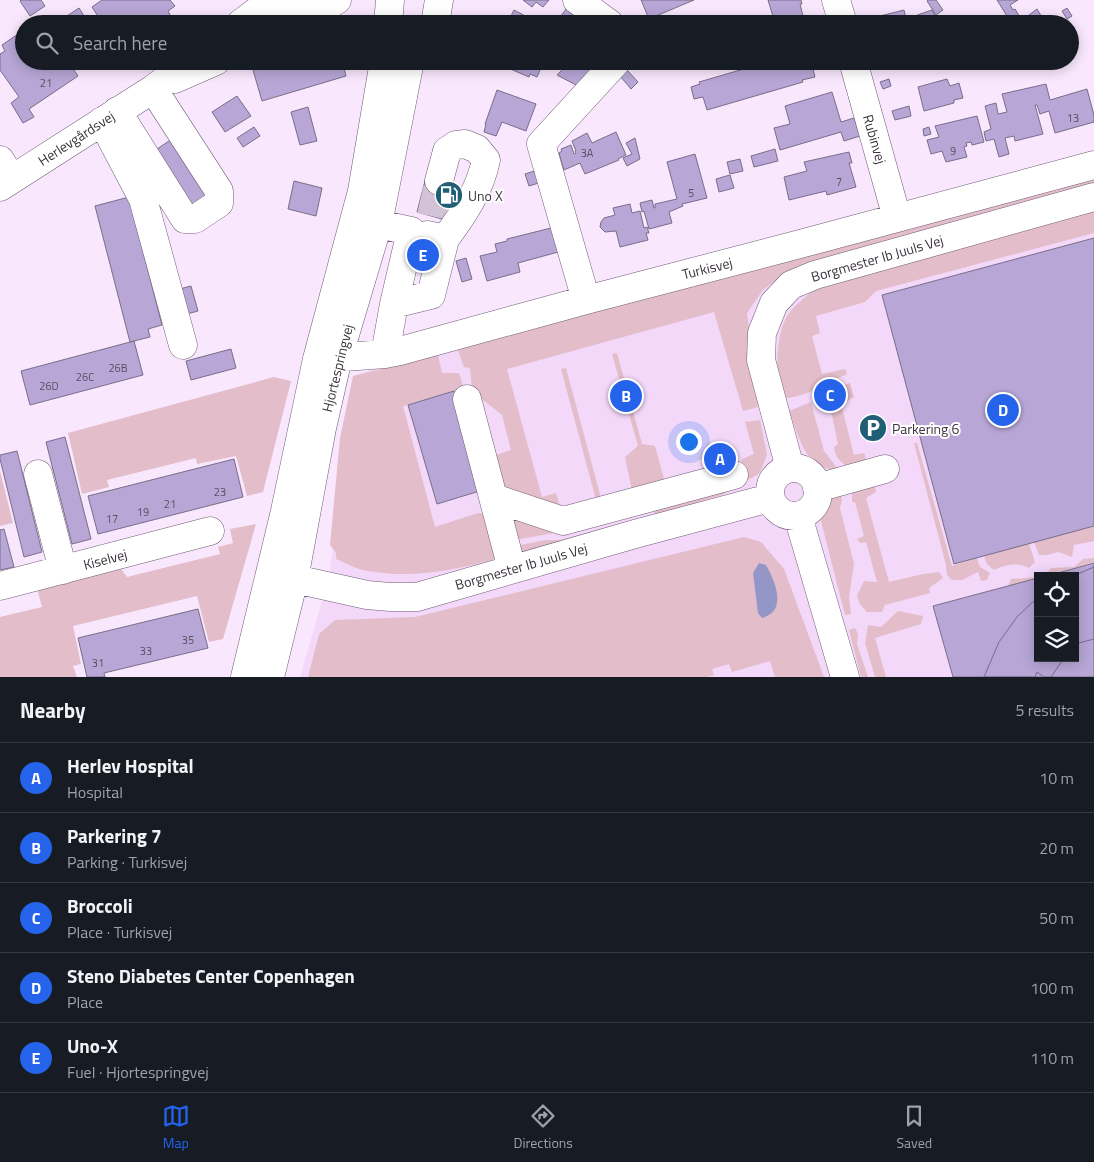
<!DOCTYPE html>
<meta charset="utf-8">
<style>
:root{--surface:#171b24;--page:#20242c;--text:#f1f3f6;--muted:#9ea1a6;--line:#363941;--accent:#2563eb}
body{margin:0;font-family:"Titillium Web",sans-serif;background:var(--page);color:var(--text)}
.controls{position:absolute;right:15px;bottom:15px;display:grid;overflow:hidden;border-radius:0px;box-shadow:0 2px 12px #0003}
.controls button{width:45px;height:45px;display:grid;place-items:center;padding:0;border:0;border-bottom:1px solid var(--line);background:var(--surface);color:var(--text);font:25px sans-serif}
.you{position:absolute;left:688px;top:441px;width:18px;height:18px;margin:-12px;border:4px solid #fff;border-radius:50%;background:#1a73e8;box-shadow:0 0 0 8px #1a73e833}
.badge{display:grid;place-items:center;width:32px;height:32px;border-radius:50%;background:var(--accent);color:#fff;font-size:16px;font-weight:700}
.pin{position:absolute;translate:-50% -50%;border:2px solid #fff;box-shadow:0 1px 5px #0006}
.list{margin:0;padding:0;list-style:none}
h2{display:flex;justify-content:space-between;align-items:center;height:65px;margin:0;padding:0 20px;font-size:21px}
h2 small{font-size:16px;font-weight:400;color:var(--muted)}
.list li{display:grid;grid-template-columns:32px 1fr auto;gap:15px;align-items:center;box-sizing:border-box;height:70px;padding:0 20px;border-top:1px solid var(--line)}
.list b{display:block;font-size:19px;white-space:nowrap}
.list p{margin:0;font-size:16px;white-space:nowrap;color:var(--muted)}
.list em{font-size:16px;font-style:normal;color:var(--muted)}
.icon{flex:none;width:28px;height:28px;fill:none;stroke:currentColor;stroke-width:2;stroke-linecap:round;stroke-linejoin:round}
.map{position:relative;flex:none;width:1094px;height:677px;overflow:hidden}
.search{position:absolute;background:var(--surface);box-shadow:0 2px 12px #0003;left:15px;right:15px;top:15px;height:55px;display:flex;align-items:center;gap:12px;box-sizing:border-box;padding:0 18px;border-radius:28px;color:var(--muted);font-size:19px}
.sheet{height:415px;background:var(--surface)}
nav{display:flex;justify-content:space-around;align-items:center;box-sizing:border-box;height:70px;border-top:1px solid var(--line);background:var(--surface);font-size:14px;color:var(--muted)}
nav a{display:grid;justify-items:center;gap:2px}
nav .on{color:var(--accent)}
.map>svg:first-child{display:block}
</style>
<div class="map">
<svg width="1094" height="677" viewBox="0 0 1094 677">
<rect width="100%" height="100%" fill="#f9e7fd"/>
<path fill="#f3d8fa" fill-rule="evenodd" d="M1094,180V677H300L329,577L360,373ZM1038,576H1075V658H1038Z"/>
<path fill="#e3bdc9" d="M1094,175V188L785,273L763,290L747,313L758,407L743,411L714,312L507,369L542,497L556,493L562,514L499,492L493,456L511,450L502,415L472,391L470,368L464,367L457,348Z
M1094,211V233L876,291L865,302L816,316L820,333L812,336L822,374L845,369L847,374C828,383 807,397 785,398C783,393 780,386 779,380C775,362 778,326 790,312C797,303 807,296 816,288Z
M617,353L642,444L655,446L666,486L633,495L625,457L638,446L612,354Z
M438,355L442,373H459L464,389L403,406L435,527L478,513L488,515L510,547L546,540H562C499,557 434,583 368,571C357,570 346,563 336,559V553L330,545L340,438L353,376Z
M566,368L601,498L596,500L561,369Z
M274,377L291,381L263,492L247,496L236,456L197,464L196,458L107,480L109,487L82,494L68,433Z
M850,383L854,397L841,404L854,455L864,453L867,461L847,467C840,461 835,457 834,447L838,444L830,406L831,403L841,398L838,387Z
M811,402L824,451L838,469C806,473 798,434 789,411Z
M760,420L767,455L760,473L722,495L655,515L653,509L739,478L742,459L754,454L745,422Z
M914,443H917L952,566L977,558L980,567L990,573L987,580L981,581L978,572L962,580H952L947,575L946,565Z
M0,471L13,523L0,526Z
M874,485L876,492L866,498L889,582L923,574L939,572L943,578L929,588L930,593L885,605L882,612H867L860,604L857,596L864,581L877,582L866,542L860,543L857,539L864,536L855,502H852V491Z
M841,494L842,500L840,508L854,564L849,597L851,614L845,615L821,521L832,498Z
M502,508L559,532L510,541Z
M256,524L223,639L209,642L197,596L73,626L81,664L73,666L77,677H0V617L42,607L38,592L40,585L119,566L127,577L220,554L218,547L233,543L230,529Z
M1094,526V541L1074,545L1072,557L1058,552L1047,555H1039L1034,542Z
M744,537L761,542L784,569L824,677H775L770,661L732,672L729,664L712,669L714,675L707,677H308L319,634L335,620L415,617Z
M1029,543L1035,562L1029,568C1017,562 1006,564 994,570L987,564L984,556Z
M1094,558V562L1045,576H1038V578L1008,586L1011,579C1023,578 1043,579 1051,568L1074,567L1083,559Z
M898,611L923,616L921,624L875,638L886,677H875L865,643L868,625L881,627Z
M855,628L858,634L857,644L868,677H861L849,630Z"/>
<path fill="#9496c7" d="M759,563L766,565C775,581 788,611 762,618L758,613L753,573Z"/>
<path fill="#b7a6d6" stroke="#786e89" d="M21,0H41L45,6L30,16L20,1Z
M102,0H170L175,6L168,11L175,24H103L92,7Z
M523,0H549L543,7L536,2L532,7Z
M641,0H694L649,19Z
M768,0H801L802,4H800L805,24H788L787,20L775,23Z
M928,0H936L943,10L936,15L927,1Z
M997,0H1018L1010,5L1013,10L1015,9L1024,24H1012Z
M570,4L592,24H560L557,21Z
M79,8L84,16L73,24H55Z
M1067,8L1072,16L1067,19L1062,11Z
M1037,9L1043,19L1037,24H1033L1029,15Z
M514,10L529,18L526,24H511L508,22Z
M904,10L906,19L932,10L939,24H882L880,16Z
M24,30V61H68L78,76L29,109L34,117L23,123L11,103L19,97L0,70V54L5,51L2,45Z
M282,61H342L346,76L262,101L253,70Z
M492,61H544L537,77L530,74L529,77Z
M571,61H575L596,72L580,87L557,75Z
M745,61H762L763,64L772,61H811L815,77L802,80L803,82L707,110L703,97L694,99L691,87L700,84L699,82L747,68Z
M882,61H908L884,68Z
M627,70L638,82L631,89L620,76Z
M889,79L891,86L883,89L880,82Z
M947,79L950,86L959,83L963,98L954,100V103L924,111L918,87Z
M1046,84L1050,100L1087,89L1094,115V122L1055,133L1049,111L1040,114L1037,105H1035L1043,134L1015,141L1014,136L1005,138L1009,154L999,157L994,139L986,141L984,132L991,129L985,106L996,103L998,114L1007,112L1002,94Z
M497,90L536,104L526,131L502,122L496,136L484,132L486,124H485Z
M832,92L841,122L854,118L860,136L844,141L841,132L780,150L774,128L790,124L785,106Z
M237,96L251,116L225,132L212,112Z
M909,106L911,116L895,120L892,111Z
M308,107L317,141L300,145L291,112Z
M977,116L984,142L972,145L971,142L966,143L967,146L964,147L967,157L946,162L942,151L931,154L927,140L939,137L935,126Z
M254,127L260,136L243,147L237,138Z
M929,127L931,134L924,136L923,129Z
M616,132L626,155L618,159L619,160L585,174L580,163L564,170L559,153L562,151L561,149L571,145L574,154L576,153L575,151H576L572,141L587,133L592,143Z
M175,137L215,198L191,213L151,153Z
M635,138L640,159L627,166L623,158L632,154L626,143Z
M775,149L778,161L754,167L751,156Z
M849,152L852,163H849L856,187L827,195L826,191L789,200L784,177L807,171L804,162Z
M695,154L707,198L682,204L683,206L669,212L672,223L649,229L644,211L642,212L640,203L652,200L654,208H655V204L677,199L667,162Z
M740,159L743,171L730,174L727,162Z
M544,168L548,180L529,186L525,174Z
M730,175L734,188L719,192L716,179Z
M426,177L451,183L442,219L417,212Z
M294,181L322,188L316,216L288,209Z
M129,197L162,325L148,329L150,337L130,342L95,206Z
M630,204L632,213L640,211L644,228L647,227L649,233H646L648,240L620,247L616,231L605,232L600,227L601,222L604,218L615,215L613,208Z
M555,227L562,251L518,263L520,272L487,281L480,256L497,252L495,244L507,241V239Z
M1094,238V526L954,564L882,295Z
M466,258L472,279L462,282L456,261Z
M191,286L198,311L183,315L176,290Z
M134,341L143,375L30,405L21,371Z
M231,349L236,368L191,380L186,361Z
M454,391L483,490L437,504L408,405Z
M65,437L91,539L72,544L46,442Z
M17,451L42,552L24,557L0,459V455Z
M234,459L243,497L98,534L88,496Z
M4,529L14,567L0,570V530Z
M1094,563V677H953L933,606L1038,578V658H1075V576H1047Z
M1094,567V639L1075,644V576H1073Z
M1038,597V658H1064L1051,677H1044L1037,672L1035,677H984L999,642L1017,617Z
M198,609L208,648L104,673L105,677H87L78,638Z"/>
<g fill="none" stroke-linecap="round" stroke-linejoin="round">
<path stroke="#d3c3d7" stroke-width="28" stroke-dasharray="28 14" stroke-linecap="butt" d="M431,216L439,181"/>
<defs>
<path id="minor" d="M577,0L610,24
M836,0L843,24
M240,24L272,0
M268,24L299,0
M298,24L337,0
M388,24L390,0
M435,24L439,0
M853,61L897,218
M175,79L216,61
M117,111L185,219H195L219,203V191L153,89
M102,121L143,199L183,345
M0,160L12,179
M439,181L447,151L456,145L465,144L477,149L486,160C480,190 463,215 445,239
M0,187L153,89L190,61
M378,224L411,231L394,304L385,354
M586,300L541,144L617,61
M394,304L431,295L445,239L427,235
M317,359L385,354L400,351L586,300L800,244L1094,165
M467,399L512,569
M790,468L761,360L762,333L774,303L791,285L815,275L1094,197
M770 492a24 24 0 1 1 48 0a24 24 0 1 1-48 0Z
M38,474L63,570
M817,488L885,469
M494,498L563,521L734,475
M798,516L845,677
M277,575L367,595L390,597H417L635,534L770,498
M0,586L210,531
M245,677L285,511L317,359L362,191L384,61
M270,677L294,579L322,428L338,358L378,224L410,61"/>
</defs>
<use href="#minor" stroke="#6e5c73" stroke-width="29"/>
<use href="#minor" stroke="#fff" stroke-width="28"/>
</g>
<defs>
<symbol id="fuel-disc" viewBox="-11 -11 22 22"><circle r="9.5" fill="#205e75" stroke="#fff"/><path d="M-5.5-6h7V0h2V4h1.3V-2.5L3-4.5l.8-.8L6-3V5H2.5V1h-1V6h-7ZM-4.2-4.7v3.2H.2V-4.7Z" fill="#fff"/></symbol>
<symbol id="parking-disc" viewBox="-11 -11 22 22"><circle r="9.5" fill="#205e75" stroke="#fff"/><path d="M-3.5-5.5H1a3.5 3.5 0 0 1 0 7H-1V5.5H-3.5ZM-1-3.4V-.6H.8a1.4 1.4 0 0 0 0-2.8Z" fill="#fff"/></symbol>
</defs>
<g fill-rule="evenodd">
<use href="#fuel-disc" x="433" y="179" width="32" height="32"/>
<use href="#parking-disc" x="857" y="412" width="32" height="32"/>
</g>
<g text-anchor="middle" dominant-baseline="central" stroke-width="4" stroke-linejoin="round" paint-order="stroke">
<g font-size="11" fill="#5a5063">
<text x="46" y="83">21</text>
<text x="1073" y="118">13</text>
<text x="953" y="151">9</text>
<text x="587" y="153">3A</text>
<text x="839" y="182">7</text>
<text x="691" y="193">5</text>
<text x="118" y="368">26B</text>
<text x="85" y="377">26C</text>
<text x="49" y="386">26D</text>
<text x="220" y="492">23</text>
<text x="170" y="504">21</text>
<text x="143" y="512">19</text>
<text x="112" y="519">17</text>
<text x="188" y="640">35</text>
<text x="146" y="651">33</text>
<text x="98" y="663">31</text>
</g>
<g font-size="14" fill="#3b333d" stroke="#fff">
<text transform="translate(76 138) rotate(-33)">Herlevgårdsvej</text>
<text transform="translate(875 139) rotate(74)">Rubinvej</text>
<text transform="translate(877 258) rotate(-16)">Borgmester Ib Juuls Vej</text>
<text transform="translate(707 268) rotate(-14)">Turkisvej</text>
<text transform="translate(337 368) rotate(-76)">Hjortespringvej</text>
<text transform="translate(105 559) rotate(-15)">Kiselvej</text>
<text transform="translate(521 566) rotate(-16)">Borgmester Ib Juuls Vej</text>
</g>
<g font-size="14" fill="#3b333d" stroke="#fff" text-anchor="start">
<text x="468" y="195">Uno X</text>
<text x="892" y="428">Parkering 6</text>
</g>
</g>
</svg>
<div class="controls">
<button><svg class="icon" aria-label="locate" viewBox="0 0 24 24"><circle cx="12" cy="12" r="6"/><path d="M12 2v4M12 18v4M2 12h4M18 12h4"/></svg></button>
<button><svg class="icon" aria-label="layers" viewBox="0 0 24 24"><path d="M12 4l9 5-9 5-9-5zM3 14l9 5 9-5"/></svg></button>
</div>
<div class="you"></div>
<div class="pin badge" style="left:720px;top:459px">A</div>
<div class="pin badge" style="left:626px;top:396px">B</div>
<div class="pin badge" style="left:830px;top:395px">C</div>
<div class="pin badge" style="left:1003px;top:410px">D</div>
<div class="pin badge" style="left:423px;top:255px">E</div>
<div class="search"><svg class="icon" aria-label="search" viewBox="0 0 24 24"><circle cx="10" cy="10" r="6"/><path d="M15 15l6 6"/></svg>Search here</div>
</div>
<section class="sheet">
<h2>Nearby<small>5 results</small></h2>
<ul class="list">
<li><span class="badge">A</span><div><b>Herlev Hospital</b><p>Hospital</p></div><em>10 m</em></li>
<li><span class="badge">B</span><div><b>Parkering 7</b><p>Parking · Turkisvej</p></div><em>20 m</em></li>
<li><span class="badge">C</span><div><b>Broccoli</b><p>Place · Turkisvej</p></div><em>50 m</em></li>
<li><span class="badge">D</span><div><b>Steno Diabetes Center Copenhagen</b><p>Place</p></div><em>100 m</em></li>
<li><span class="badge">E</span><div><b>Uno-X</b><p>Fuel · Hjortespringvej</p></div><em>110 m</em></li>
</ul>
</section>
<nav>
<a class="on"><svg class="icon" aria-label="map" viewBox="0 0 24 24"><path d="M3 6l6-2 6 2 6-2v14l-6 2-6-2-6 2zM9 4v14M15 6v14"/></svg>Map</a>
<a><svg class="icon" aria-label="directions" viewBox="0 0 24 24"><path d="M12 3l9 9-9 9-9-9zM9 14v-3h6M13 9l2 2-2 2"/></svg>Directions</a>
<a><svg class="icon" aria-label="saved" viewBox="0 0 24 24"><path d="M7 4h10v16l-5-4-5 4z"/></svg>Saved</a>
</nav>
